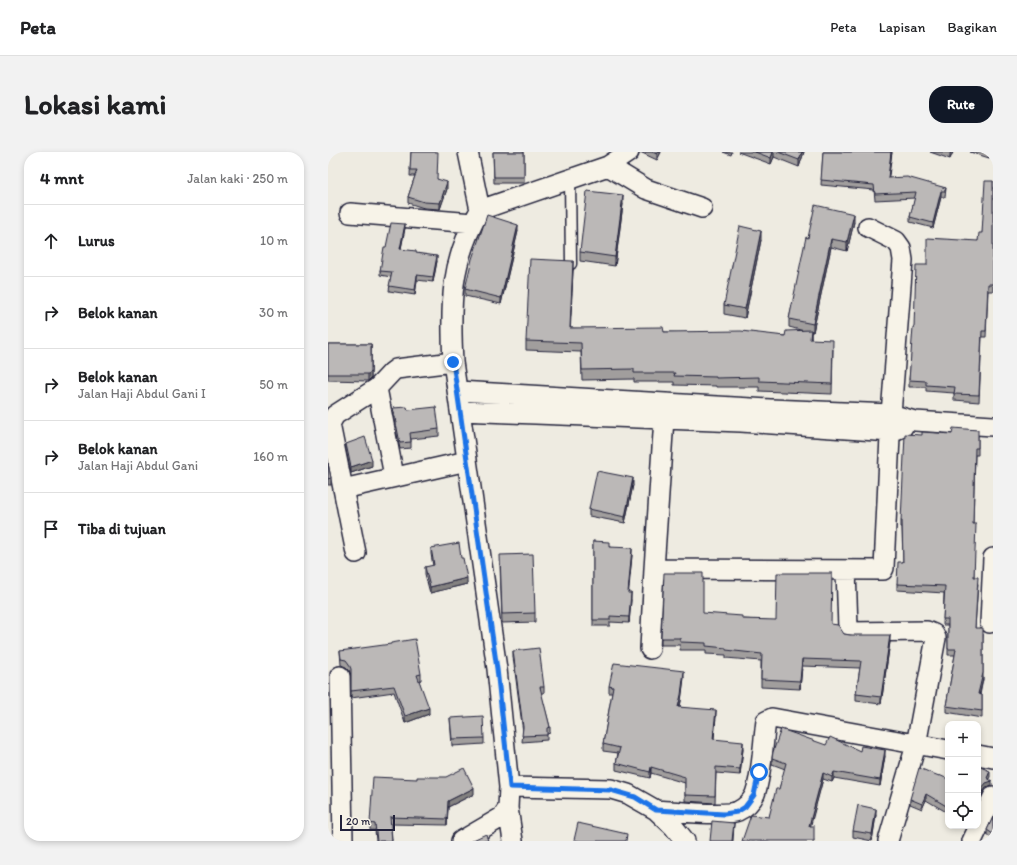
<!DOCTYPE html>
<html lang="id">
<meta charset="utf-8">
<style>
:root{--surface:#fff;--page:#f2f2f2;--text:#202124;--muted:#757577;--line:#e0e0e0;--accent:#111827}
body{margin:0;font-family:Itim,sans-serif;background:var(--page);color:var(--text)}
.controls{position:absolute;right:12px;bottom:12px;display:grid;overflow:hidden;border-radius:8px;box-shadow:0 2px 6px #0003}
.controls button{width:36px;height:36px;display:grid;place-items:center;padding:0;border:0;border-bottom:1px solid var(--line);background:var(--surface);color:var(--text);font:20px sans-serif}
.scale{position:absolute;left:12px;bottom:10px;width:55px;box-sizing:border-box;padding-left:4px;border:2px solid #22223b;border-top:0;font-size:11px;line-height:14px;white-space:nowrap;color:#22223b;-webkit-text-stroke:3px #f7f3e8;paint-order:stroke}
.stop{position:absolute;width:12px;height:12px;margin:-9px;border:3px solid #1a73e8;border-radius:50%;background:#fff}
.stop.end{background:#1a73e8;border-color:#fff;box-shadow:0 1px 4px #0008}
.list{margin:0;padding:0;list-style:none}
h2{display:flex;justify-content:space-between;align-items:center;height:52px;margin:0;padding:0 16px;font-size:17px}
h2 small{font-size:13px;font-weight:400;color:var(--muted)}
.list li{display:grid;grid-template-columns:26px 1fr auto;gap:12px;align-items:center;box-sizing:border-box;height:72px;padding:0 16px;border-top:1px solid var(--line)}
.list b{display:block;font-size:15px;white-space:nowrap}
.list p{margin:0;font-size:13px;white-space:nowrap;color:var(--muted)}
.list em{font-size:13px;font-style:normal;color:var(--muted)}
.icon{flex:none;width:22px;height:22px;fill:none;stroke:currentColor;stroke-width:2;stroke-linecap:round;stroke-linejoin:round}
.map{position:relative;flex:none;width:665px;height:689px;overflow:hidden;border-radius:16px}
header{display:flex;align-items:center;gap:24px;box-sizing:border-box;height:56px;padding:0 20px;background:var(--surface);border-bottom:1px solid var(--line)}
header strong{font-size:19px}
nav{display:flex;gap:22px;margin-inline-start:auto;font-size:14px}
.intro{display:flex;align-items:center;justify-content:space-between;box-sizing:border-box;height:96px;padding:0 24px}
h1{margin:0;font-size:28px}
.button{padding:10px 18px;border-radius:16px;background:var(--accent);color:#fff;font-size:14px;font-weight:700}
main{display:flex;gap:24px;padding:0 24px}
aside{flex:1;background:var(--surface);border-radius:16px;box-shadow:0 2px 6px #0003}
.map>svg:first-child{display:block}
</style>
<header>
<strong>Peta</strong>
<nav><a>Peta</a><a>Lapisan</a><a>Bagikan</a></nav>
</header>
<div class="intro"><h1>Lokasi kami</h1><a class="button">Rute</a></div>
<main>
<aside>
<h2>4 mnt<small>Jalan kaki · 250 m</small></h2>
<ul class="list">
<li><svg class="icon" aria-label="ahead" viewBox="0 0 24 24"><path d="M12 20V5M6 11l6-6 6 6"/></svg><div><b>Lurus</b></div><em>10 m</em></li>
<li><svg class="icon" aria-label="right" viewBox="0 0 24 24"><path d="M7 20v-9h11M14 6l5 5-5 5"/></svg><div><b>Belok kanan</b></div><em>30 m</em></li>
<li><svg class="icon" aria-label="right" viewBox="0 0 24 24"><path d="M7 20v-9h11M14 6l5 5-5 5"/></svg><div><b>Belok kanan</b><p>Jalan Haji Abdul Gani I</p></div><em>50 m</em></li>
<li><svg class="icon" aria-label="right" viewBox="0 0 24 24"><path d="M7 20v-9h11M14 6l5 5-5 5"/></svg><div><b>Belok kanan</b><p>Jalan Haji Abdul Gani</p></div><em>160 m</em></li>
<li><svg class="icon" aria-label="arrive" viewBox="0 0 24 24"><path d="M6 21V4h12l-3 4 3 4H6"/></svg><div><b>Tiba di tujuan</b></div></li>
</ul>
</aside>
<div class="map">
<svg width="665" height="689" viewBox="0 0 665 689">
<rect width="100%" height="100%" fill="#eeebe1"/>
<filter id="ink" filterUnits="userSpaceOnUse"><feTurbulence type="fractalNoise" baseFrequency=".025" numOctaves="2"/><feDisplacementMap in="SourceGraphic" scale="8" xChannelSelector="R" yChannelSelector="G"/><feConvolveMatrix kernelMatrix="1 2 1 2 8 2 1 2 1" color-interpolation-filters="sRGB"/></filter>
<g filter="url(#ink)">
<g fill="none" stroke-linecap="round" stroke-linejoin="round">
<defs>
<path id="service" d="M242,27L243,112"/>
<path id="minor" d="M140,0L152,58C122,110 122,152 125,210L169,517L181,635L180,656L185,689
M280,14L318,37L374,56
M152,58L280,14L301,0
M22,61L145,71
M49,236L66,324
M130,239L442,257L563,262L587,269L665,274
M337,251L326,417L555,418L556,416L563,262L575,108L573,96L568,89L540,75
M133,259L413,270L563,280L575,275
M15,337L139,309
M28,401L2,272L7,263L49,236L64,220L68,217L125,210
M518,418L520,476L522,480L599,479L606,482L608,486L588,593L560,689
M662,471L665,406
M322,497L326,417
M12,524L15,689
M650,603L665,606
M181,635L283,637L300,642L328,658L345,674L357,689
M328,658C345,659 397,665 410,659C417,656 424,649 427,642C434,623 435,590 438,569L444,566L620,598
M133,689L174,665L180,656
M644,689L665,645"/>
</defs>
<use href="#service" stroke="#22223b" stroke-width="13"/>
<use href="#minor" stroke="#22223b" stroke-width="22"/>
<use href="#service" stroke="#f7f3e8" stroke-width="10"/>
<use href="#minor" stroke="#f7f3e8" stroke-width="19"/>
</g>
<path fill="#a19e9d" stroke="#22223b" d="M83,0L119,37L112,57L96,56L80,51V45L87,24H82Z
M165,0H196V31H166Z
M312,0H333L329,8Z
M395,0H404L403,3Z
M410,0H476L471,15L446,5L443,12Z
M495,0H564L560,26L618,36L617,45H613L605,76L582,70V65L587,46L547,48L546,38L493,33Z
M602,0H625L622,7Z
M642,0H663L661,6Z
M665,29V139H660L658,185H654L651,250L626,248V241L598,239V235H581V228L586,175L599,113L650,89L654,81Z
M295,52L287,114L252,109V100Z
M526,70L519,99L503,95L485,180H483V187L505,197L504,242L431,239V235H388V234L346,233V230H306V227L254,228L253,200L198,198V189L245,118L242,176L336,180L457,184L476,179L461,175V167L480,86Z
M77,76L73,97L88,101L109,109L105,130L89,128L87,143L61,139L63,125L52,123V119L58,95Z
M190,79L173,152L137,144V137Z
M433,88L417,166L396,162V153Z
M0,192H43V226L40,229L0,228Z
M65,256L80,258L111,277V284L83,287V296L72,297L65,263Z
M650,284V303H647L645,372L646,425L650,432L647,476L655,527L652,543H654V566L618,560V554L627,503H620V473H615L616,441L569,438V432L575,410L574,375H573V369Z
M18,292L44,314L23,321L18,298Z
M0,311L3,326V333H0Z
M305,333L297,371L261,364V357Z
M265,389L304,403L300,441L303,448L301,471L282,470V474H265Z
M103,396L133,406L139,432L102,441L97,422V415L105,414L103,402Z
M172,412L207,461V470L174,471Z
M414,467L503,472L516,482L522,483L562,490L553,552L528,549V542L532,516L474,514L472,537L433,535V509L398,506V503L378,502V498H352V493H333V486Z
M12,499L93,522V528L91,529L101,562L77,571L66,540L23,546V523L21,518L18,515L13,513Z
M185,499L216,535V541H213L222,575V581L219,582V588L194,590L195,580L185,505Z
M356,525L353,549L352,555L388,564L386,587L415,597L412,623L388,621L387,651L357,649V631L323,621L322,626L288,618V611L290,601L275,599V592L284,541H281V534Z
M122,566L156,586V592L124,594Z
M498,593L557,604L552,634L506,626L504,630L495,627L482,674L486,689L441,665L451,637L457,617L444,612V606Z
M620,627V661L598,648L594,657L582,652V647Z
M146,642L120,655L119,673L63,672L64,689H48L47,678H42V671Z
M548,663L544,689L525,685V679Z
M665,665V687L659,683V678Z"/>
<path fill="#838180" stroke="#22223b" d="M330,0H333L329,8V2Z
M445,0H446V5L443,12V6Z
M474,0H476L471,15V8Z
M563,0H564L560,32V26Z
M623,0H625L622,7V2Z
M661,0H663L661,6Z
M119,30V37L112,57V51Z
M613,39V45L605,76V71Z
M295,43V52L287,114V105Z
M526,62V70L519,99V90Z
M77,72V76L72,101V97Z
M190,73V79L173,152V146Z
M433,79V88L417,166V157Z
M503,87V95L485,180V172Z
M109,104V109L105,130V125Z
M245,109V118L242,185V176Z
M89,123V128L87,143V138Z
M483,178V188L482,187Z
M43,192V226L40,229V222Z
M44,308V314L23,321V315Z
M305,326V333L297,371V365Z
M304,396V403L300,447V441Z
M139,426V432L102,441V435Z
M303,441V448L301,471V465Z
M655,482V527L650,549V542Z
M562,483V490L553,552V545Z
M474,507V514L472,537V529Z
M356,519V525L353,549L350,561V555Z
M101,556V562L77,571V564Z
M388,558V564L385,593V587Z
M415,590V597L412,623V617Z
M557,598V604L552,634V628Z
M323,615V621L322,626V620Z
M662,619V625L659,630L664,629V634L658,636L655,640L650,651V645Z
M506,620V626L504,630V625Z
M495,621V627L481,680V674Z
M146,636V642L120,655L119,673L120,649Z
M598,642V648L594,657V652Z
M548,657V663L544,689V682Z
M406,671L405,689H404Z"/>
<path fill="#bbb8b7" stroke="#22223b" d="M83,0H110L109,27L119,30L112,51L96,50L80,45L89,18H82Z
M165,0H196V25H166Z
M324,0H330L329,2Z
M427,0H445L443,6Z
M450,0H474L471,8Z
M495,0H563L560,26L579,25L618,36L617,39H613L605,71L582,65L588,40L547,42L546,33L493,28Z
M657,29H665V132H660L658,179H654L651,243L626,242L627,235L598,233V229L581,228L585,175H586L588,113H599V86L650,89L651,81H654Z
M259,39L295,43L287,105L252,100Z
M487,53L526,62L519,90L503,87L485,172L461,167L478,85L480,86Z
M159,63L190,73L173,146L137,137L144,107Z
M63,71L77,72L72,97L88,99V101L109,104L105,125L89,123L87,138L61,134L64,120L52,119L56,95H58Z
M412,74L433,79L417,157L396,153Z
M202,107L245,109L242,176L335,175L336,180L413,179L457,184L458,179L483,178L482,187L505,188L504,232L431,229V225L388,226V225L346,224L347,221H306V217L254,218L253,191L198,189Z
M0,192H43V220L40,222H0Z
M79,255L80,258L108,255L111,277L82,281L83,290L72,291L65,256Z
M625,276L650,278V296H647L645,372H648L646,425H650L647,476H655V521L650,542L654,543V559L618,554L628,497H620V467H615L617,434L569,432L570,410H575L574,369H573L577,282L594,283V280L624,282Z
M37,285L44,308L23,315L18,292Z
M0,311L3,326L0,327Z
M269,319L305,326L297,365L261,357Z
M265,389L281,390V395L304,396L300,441H303L301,465L282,464V468H265Z
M131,391L133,406H135L139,426L102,435L97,415L106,413L103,396Z
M205,402L207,461L174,462L172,403Z
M336,421H375V461L414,464V467L448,468L449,421H504L503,472L510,473L516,482L522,483H562L553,545L528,542L533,509L474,507L472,529L433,527L434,502L398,498V496L378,494V491L352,490V486H333Z
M87,487L93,522L89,523L101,556L77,564L66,534L23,539V517L21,512L18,508L13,507L12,499L63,492V491Z
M211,496L216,535H212L222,575L219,576V583L194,584L195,575L185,499Z
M286,511L356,519L353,543L350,555L388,558L385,587L415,590L412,617L388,615L387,644L357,643V625L323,615L322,620L288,611L292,596L275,592L285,535L281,534Z
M155,564L156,586L124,587L122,566Z
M453,577L498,593L502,585L532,599L533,594L557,598L552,628L506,620L504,625L495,621L481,674H486V689H414L423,663L441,665L448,637H451L458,611L444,606L445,600Z
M650,614L662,619L659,626L664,629L658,631L655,635L650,645Z
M136,616L146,636L120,649L119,667L62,665L64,689H49L47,672L42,671L45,625L89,627V625H118Z
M591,616L611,624V623L620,627V655L598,642L594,652L582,647Z
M530,653L548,657L544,682L525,679Z
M665,665V682L659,678Z
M384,669L406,671L404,689H382Z
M250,671L299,682L298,689H251L246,688Z
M158,682L160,689H143Z"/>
</g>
<g fill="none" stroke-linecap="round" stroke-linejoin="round" filter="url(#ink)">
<path stroke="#1a73e8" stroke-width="5" d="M125,210L169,517L182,635L283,638L307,645L328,658L396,662L409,660L417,655L426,643L431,620"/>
</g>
</svg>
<div class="controls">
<button>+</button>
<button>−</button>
<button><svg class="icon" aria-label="locate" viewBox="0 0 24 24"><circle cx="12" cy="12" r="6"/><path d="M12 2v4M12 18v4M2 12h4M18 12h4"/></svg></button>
</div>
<div class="scale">20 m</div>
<div class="stop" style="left:431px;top:620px"></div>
<div class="stop end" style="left:125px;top:210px"></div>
</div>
</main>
